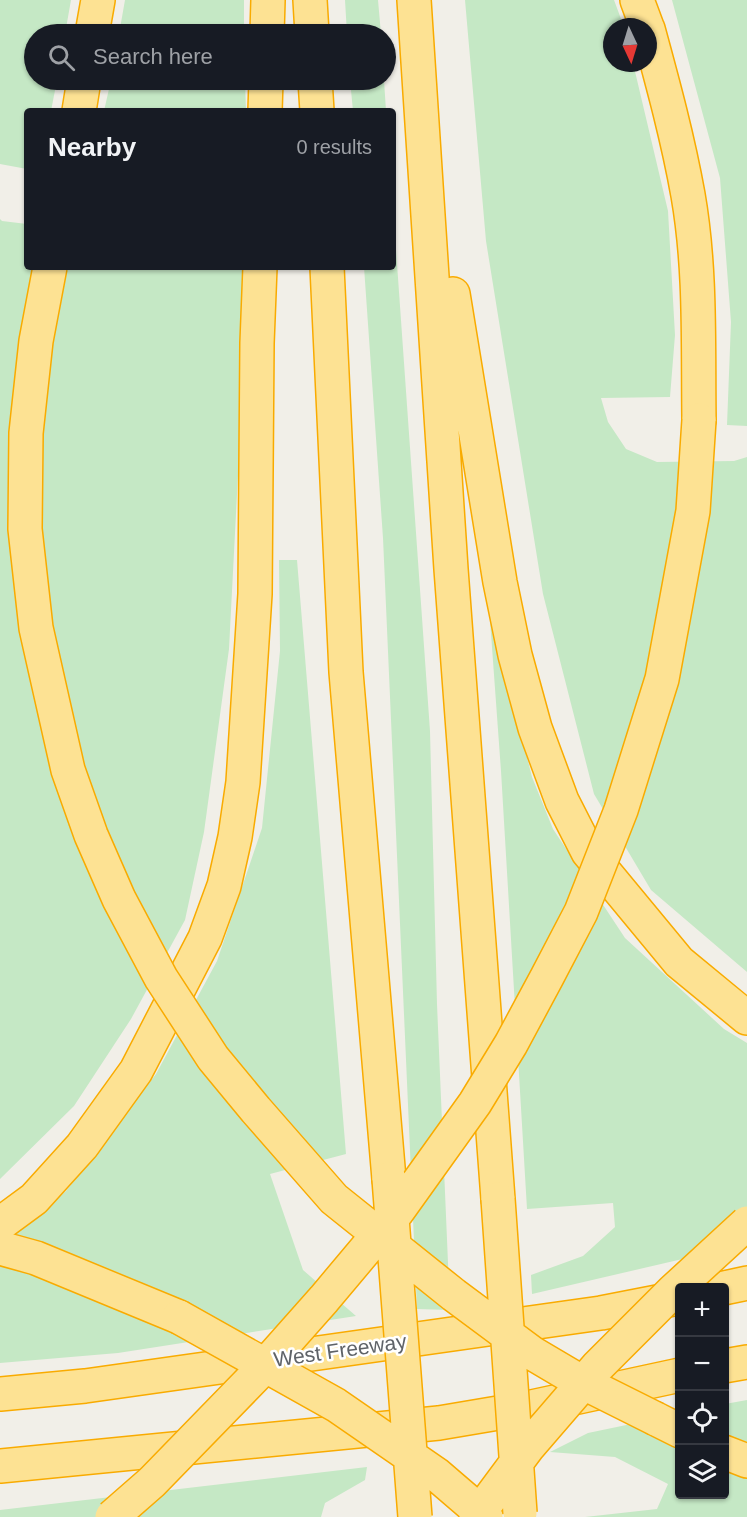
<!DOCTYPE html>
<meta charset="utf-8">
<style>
:root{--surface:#171b24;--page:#242831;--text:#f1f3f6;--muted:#9ea1a6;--line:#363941}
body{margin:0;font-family:Helvetica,sans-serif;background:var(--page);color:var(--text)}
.controls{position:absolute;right:18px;bottom:18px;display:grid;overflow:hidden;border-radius:6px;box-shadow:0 2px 4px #0004}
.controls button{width:54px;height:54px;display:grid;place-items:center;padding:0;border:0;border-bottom:2px solid var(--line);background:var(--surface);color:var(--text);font:30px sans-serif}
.compass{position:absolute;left:603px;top:18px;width:54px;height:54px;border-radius:50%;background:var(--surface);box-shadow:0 2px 4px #0004;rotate:176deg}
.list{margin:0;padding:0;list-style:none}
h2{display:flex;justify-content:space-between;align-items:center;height:78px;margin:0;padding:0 24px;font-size:26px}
h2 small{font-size:20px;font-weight:400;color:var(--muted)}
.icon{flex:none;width:33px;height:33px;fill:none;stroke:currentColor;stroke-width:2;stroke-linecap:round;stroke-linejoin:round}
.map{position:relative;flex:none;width:747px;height:1517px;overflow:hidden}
.search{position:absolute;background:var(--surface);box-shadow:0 2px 4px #0004;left:24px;top:24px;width:372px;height:66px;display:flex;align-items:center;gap:15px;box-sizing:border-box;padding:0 21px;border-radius:33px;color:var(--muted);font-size:22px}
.panel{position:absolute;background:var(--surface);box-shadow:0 2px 4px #0004;left:24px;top:108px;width:372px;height:162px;border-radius:6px}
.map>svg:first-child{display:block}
</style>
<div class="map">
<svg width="747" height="1517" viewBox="0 0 747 1517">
<rect width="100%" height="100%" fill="#f1efe8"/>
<path fill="#c5e8c5" d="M0,0H71L65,34H34V80H57L51,111H27V169L0,164Z
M125,0H244V34H119Z
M345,0H378L381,34H347Z
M465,0H614L624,27H612V63H633L668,211L675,335L670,397L601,398L608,422L626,449L657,462L734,461L747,457V972L651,890L594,794L543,594L486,241Z
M672,0H747V426L727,425L731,322L720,178Z
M111,80H245L246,111H104Z
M350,80H384L386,111H353Z
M393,207L430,731L437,1004L450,1310L417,1309L383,538L364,267H393Z
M0,219L2,221L27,224V267H245L238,475L229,649L204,832L185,920L131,1019L74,1106L0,1179Z
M279,560H297L346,1154L270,1174L303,1270L356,1316L118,1353L0,1363V1246L66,1191L156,1074L217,961L262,828L280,651Z
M489,606L532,777L553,829L625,938L724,1029L747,1043V1244L532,1294L531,1275L583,1256L615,1227L613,1203L527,1209L501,771Z
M747,1400V1517H585L657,1509L668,1484L615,1457L550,1452L588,1433L679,1414L680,1494H724L725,1404Z
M367,1467L365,1480L325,1503L321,1517H0V1510Z"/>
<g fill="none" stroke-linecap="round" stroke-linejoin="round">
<defs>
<path id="highway" d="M310,0L312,34
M414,0L451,569L498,1199
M637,0L647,27
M648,29C663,84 678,139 688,195C701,269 698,345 699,420
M92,34L98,0
M267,34L268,0
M315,80L317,111
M79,111L84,80
M265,111L266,80
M327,267L346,672L389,1179
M453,294L500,582L515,655L535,728L562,801L588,852L679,962L747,1018
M0,1224L34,1199L82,1146L136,1071L205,938L224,886L235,837L243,782L255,594L257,343L260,267
M0,1248L36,1258L179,1317
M724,1288L747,1283
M724,1366L747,1362
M0,1394L85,1386L601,1313L678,1298
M656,1419L680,1431
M724,1452L747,1461
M0,1466L439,1423L527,1408L680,1375"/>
</defs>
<use href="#highway" stroke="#f9ab00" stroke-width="36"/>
<use href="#highway" stroke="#fde293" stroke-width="33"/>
<defs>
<path id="highway-bridge" d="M50,267L36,341L26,433L25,529L36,628L68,770L91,835L119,899L161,978L213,1058L256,1110L334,1199L454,1295L532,1353L576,1379L656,1419
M389,1179L415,1517
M498,1199L520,1513
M179,1317L336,1405L436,1474L486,1517
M112,1517L152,1482L261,1370L324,1299L397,1212L475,1103L511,1044L547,977L581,912L621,810L662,679L693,511L699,420
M476,1517L528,1447L597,1367L673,1291L747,1223"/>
</defs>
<use href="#highway-bridge" stroke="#f9ab00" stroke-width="36" stroke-linecap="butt"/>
<use href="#highway-bridge" stroke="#fde293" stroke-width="33"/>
</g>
<g text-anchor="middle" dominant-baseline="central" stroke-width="5" stroke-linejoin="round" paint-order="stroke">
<g font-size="21" fill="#5f6368" stroke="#fff">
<text transform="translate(340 1350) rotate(-8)">West Freeway</text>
</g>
</g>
</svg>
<div class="controls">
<button>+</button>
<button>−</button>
<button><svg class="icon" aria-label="locate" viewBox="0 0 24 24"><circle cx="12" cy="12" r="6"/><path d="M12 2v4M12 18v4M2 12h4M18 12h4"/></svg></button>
<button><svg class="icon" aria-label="layers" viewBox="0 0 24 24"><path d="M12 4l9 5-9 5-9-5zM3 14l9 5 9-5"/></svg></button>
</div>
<svg class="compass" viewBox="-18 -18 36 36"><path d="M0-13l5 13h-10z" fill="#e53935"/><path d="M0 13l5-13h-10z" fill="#9ea1a6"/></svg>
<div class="search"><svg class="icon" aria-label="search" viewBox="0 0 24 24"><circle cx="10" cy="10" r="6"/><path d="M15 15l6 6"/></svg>Search here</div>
<section class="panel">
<h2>Nearby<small>0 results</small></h2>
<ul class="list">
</ul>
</section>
</div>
